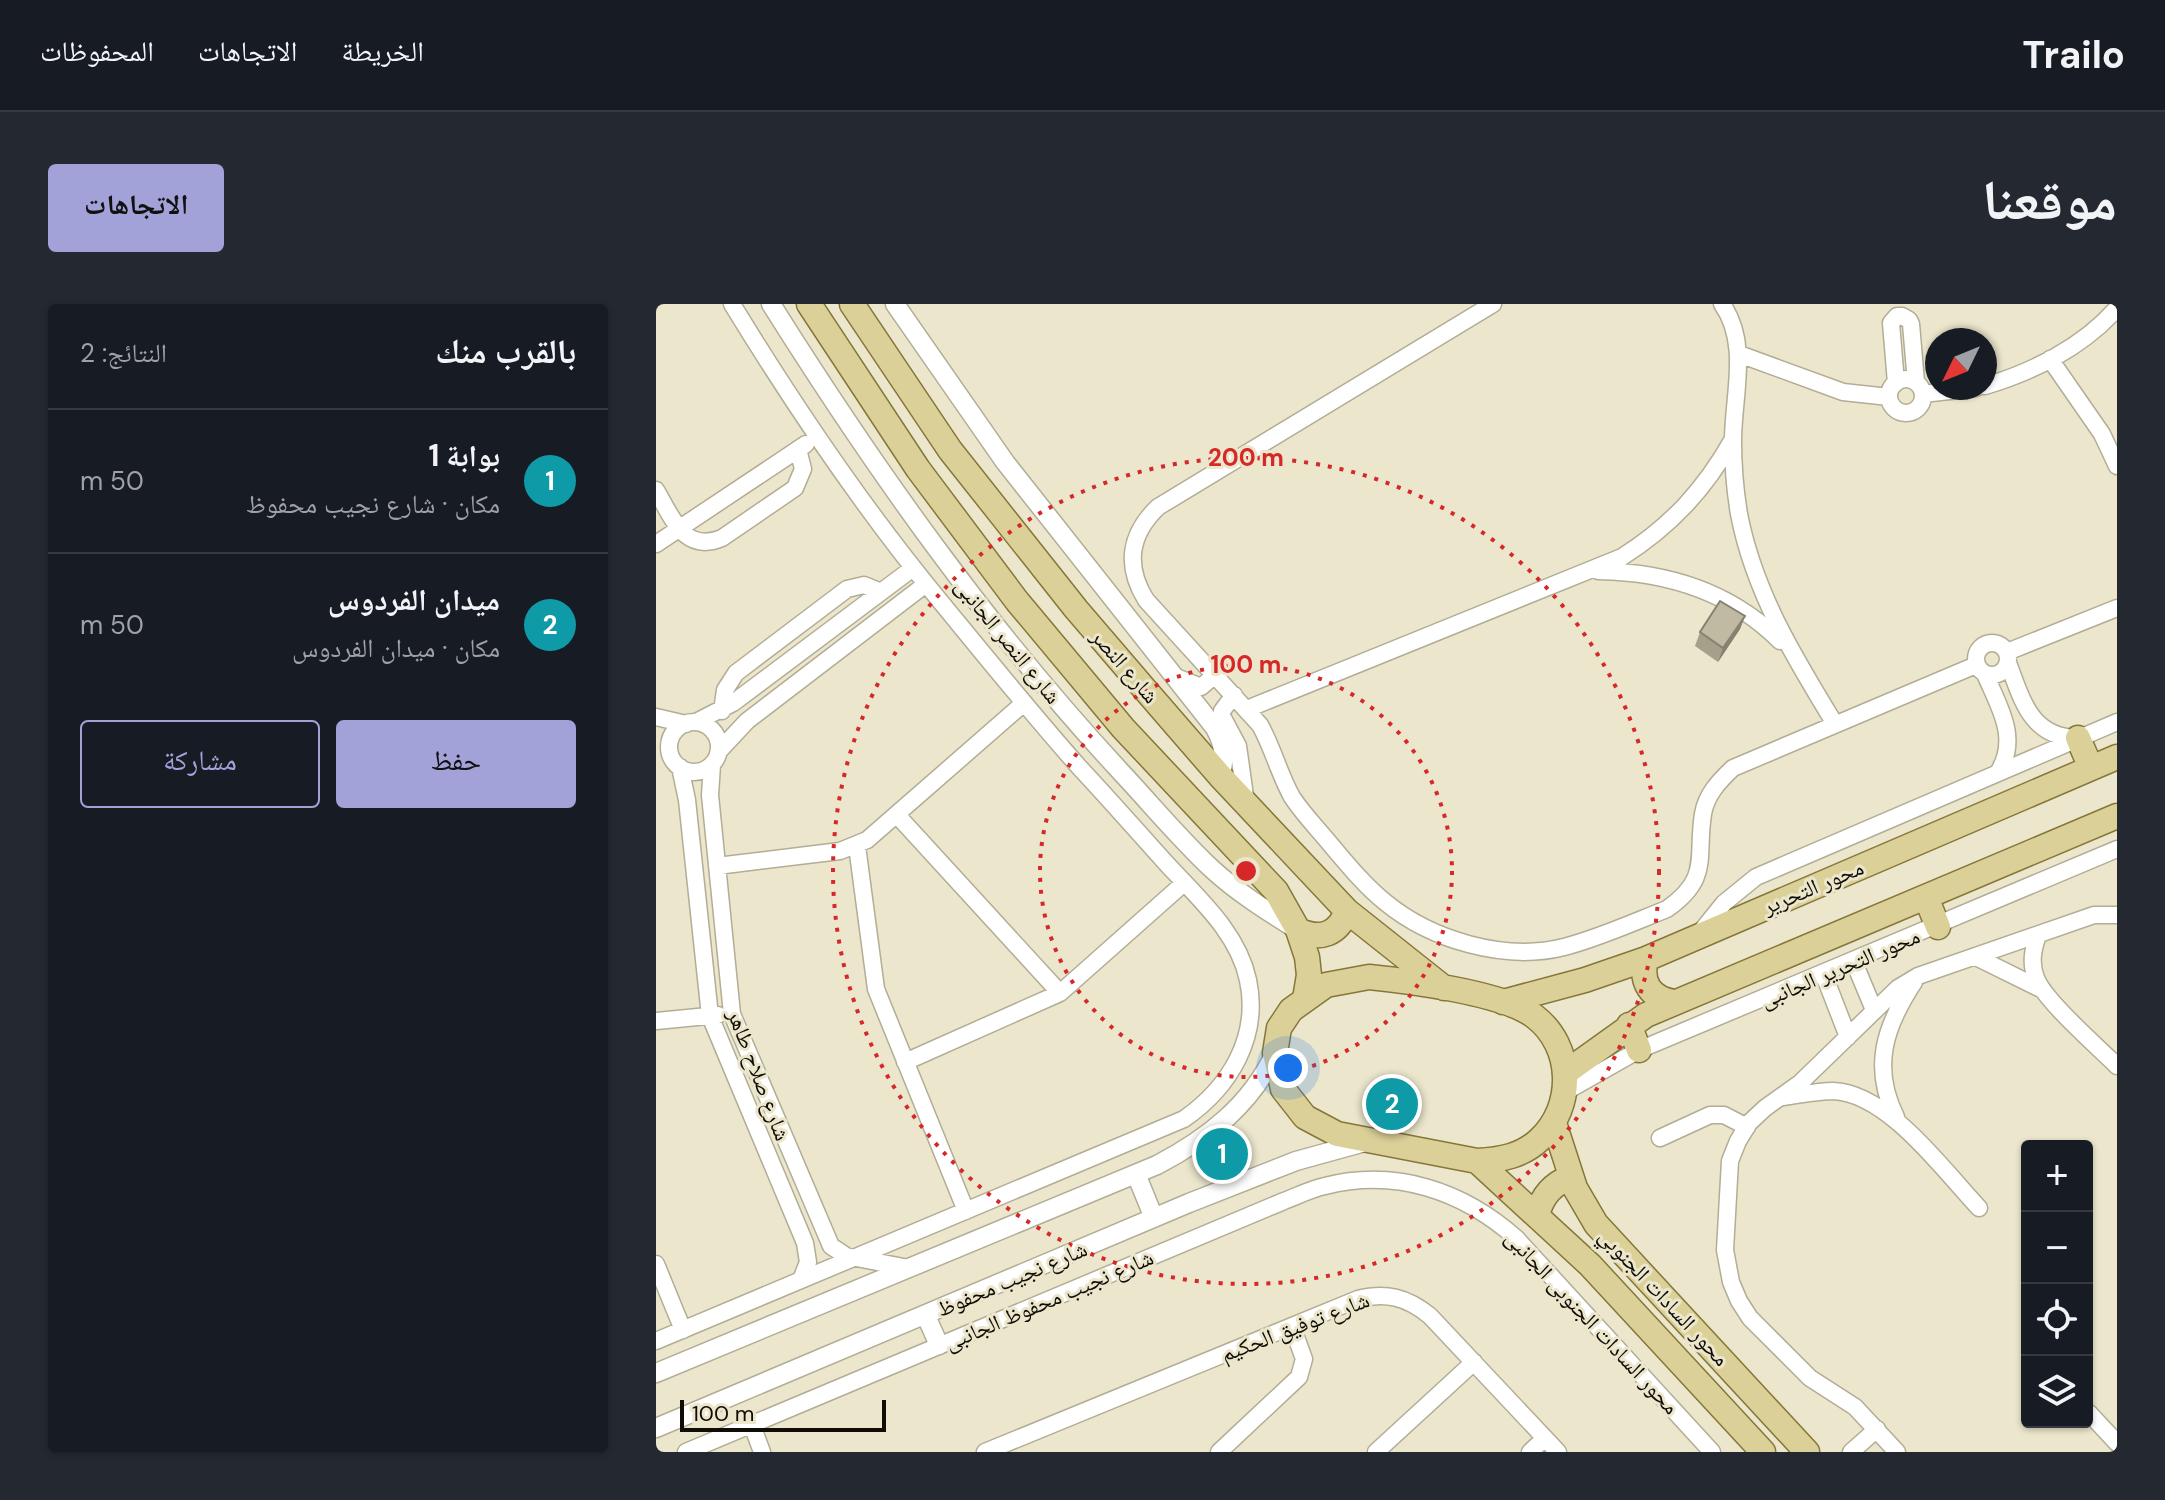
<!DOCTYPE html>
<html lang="ar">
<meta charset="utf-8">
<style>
:root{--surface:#171b24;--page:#242831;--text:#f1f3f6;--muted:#9ea1a6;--line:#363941;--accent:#a2a2d9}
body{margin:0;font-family:"DM Sans","Noto Naskh Arabic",sans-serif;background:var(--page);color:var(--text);direction:rtl}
.controls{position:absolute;right:24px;bottom:24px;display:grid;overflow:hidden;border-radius:8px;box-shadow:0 2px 6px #0004}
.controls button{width:72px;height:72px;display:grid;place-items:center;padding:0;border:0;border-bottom:2px solid var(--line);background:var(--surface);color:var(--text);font:40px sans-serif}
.compass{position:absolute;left:1269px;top:24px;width:72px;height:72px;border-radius:50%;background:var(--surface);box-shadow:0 2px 6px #0004;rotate:227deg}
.scale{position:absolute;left:24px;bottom:20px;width:206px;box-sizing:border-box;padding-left:8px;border:4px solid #0f0d06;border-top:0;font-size:22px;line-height:28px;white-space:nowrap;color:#0f0d06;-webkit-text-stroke:6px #ebe6cc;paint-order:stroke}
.you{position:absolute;left:632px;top:764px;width:28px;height:28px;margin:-20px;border:6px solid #fff;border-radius:50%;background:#1a73e8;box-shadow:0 0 0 12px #1a73e833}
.badge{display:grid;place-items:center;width:52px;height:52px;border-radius:50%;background:var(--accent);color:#fff;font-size:26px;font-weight:700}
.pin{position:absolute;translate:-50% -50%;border:4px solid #fff;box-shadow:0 2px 8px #0006}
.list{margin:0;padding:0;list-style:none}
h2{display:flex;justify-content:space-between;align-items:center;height:104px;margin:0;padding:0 32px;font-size:34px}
h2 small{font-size:26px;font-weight:400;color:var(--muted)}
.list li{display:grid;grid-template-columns:52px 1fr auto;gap:24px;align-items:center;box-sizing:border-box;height:144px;padding:0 32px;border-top:2px solid var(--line)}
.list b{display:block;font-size:30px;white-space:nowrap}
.list p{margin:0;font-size:26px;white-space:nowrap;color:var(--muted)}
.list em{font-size:26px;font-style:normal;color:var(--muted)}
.actions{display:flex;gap:16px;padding:24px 32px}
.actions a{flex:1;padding:18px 0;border:2px solid var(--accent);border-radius:8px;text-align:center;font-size:28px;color:var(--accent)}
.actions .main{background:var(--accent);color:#111}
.icon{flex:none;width:44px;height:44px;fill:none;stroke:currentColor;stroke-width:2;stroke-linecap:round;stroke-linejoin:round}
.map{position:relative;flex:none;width:1461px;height:1148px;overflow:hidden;direction:ltr;border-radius:8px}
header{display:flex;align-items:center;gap:48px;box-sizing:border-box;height:112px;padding:0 40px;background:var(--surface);border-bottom:2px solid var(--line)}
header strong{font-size:38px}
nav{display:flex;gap:44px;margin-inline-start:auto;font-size:28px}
.intro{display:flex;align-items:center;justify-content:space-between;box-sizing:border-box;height:192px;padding:0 48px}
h1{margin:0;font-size:56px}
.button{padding:20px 36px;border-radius:8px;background:var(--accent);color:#111;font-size:28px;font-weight:700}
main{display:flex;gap:48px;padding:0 48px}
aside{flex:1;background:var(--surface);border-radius:8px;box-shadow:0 2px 6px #0004}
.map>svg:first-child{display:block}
</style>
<header>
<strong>Trailo</strong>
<nav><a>الخريطة</a><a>الاتجاهات</a><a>المحفوظات</a></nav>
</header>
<div class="intro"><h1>موقعنا</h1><a class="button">الاتجاهات</a></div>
<main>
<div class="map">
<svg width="1461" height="1148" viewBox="0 0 1461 1148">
<rect width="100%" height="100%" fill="#ebe6cc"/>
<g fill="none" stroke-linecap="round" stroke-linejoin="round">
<defs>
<path id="minor" d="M837,0L502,203C473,231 469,262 490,296L604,421C617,444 623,470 636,493C647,510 662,525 675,541C692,561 709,582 729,598C775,636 849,658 908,643C943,634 978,618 1011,605C1055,574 1040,554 1047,510C1050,491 1063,477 1077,464L1320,361
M1066,0C1094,40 1077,91 1077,137C1077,161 1079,186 1083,210C1098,288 1138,353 1179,420
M1083,50L1187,88L1233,93
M1394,55L1446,130L1461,162
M1233 92a17 17 0 1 1 34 0a17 17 0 1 1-34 0Z
M1240,79L1235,19L1241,12H1246L1253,16L1255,20L1260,78
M1329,82C1377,68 1428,42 1461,4
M1267,90L1320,84
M0,186C16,213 28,250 66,234L139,184L147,165L142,145
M0,240L150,140
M942,267C1011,268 1074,287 1124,337
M1320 355a16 16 0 1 1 32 0a16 16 0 1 1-32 0Z
M1351,348L1461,304
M1352,359C1366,395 1374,433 1421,434
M1329,370C1343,403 1363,433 1343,467
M520,373L545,383L559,371
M578,391L566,407V412L582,442L590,499
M591,405L966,253C1015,222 1049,185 1077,135
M66,407L69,386L80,369L191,285L208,281L225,288
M0,413L30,420
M40,418L77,399L257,264
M13 443a25 25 0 1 1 50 0a25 25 0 1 1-50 0Z
M63,447L91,417L270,280
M56,461L54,491L76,710L175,942L190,952L253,964
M24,463L31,496L54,712L149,939L152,958L145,976
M241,511L404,689
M201,542L220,685L310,907
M61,562L184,547L211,536L368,399
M1043,630L1068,599L1100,573L1461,418
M1382,631C1377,645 1374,659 1380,674C1388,696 1442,743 1461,762
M1320,653L1387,686
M1198,658L1218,706
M1168,671L1192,733
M0,717L62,711
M249,758L404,689L528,579
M909,788L983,746L1461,545
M1127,793C1143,791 1161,787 1177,787C1232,789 1287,866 1323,904
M1240,813C1215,763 1229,722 1258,678
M1004,834L1054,811H1068L1091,823
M0,960L27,1026
M0,1037L528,815C574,783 604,733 592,676C582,628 541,593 509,558C481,527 453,495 424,464C376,410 330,353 284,297C207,204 139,103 76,0
M1433,1109L1461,1139
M96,1121L106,1148
M30,1148L628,897C641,892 655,885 669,882C740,864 807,887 860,934L1056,1148
M329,1148L702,995C730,988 751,993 774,1012L902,1148
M563,1148L643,1073L648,1055L636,1022
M720,1148L818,1058
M874,1148L889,1134
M1195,1148L1221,1125
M1241,1148L1199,1103L1154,1074L1094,1014L1083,997L1075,978L1069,946L1074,857L1082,837L1093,819L1109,804L1144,779L1242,684L1262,672L1438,611H1461"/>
<path id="tertiary" d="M115,0C220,167 330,322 464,467C494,499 523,534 556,565C581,588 611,607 640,625
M239,0L349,158L559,424C568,440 570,454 564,472
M480,870L498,914
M270,1012L283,1041
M0,1069L501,861C551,835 595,801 619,749
M0,1124L533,899L640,857L709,838"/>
<path id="primary" d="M153,0L262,165L361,297L467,424L620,587L642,626L651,653L653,671L649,695
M196,0L294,146L420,305L486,382L564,472L691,607L788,684
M1422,434L1435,464
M1270,593L1282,623
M642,626C665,637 682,630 691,607
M990,655C984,678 994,694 1018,698
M713,673C753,677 847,689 878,712C918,742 919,803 883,836C866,852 844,856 821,857L681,830L649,813L627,785L619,749L623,724L635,706L670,681Z
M847,698L929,676L990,655L1461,453
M973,721L983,746
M909,769L990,711L1461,512
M898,819L919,884L940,920L1151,1148
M821,857L934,961L1107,1148
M881,911C886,892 896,880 915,873"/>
</defs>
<use href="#minor" stroke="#b2ad95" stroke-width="19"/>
<use href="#tertiary" stroke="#b2ad95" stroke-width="21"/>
<use href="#primary" stroke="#857739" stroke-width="27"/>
<use href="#minor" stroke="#fff" stroke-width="16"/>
<use href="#tertiary" stroke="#fff" stroke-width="18"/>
<use href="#primary" stroke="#dcd099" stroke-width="24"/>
</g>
<path fill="#a4a08a" d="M1089,312L1084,325L1062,358L1039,342L1044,328Z"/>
<path fill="#868271" d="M1089,312L1084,325L1062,358L1067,344Z"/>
<path fill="#bfbaa1" stroke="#868271" stroke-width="2" d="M1064,297L1089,312L1067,344L1044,328Z"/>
<g fill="none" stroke="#d62828" stroke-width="4" stroke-dasharray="4 8">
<circle cx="590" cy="567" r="206"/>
<circle cx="590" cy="567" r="413"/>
</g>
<g text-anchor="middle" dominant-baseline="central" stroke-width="6" stroke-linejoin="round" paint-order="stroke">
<g font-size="22" fill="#0f0d06" stroke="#ebe6cc">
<text transform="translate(352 337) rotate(51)">شارع النصر الجانبى</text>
<text transform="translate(469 362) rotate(49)">شارع النصر</text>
<text transform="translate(1157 583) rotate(-23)">محور التحرير</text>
<text transform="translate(1184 664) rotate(-23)">محور التحرير الجانبى</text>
<text transform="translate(103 771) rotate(69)">شارع صلاح طاهر</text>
<text transform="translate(356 975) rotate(-23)">شارع نجيب محفوظ</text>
<text transform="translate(1008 993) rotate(47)">محور السادات الجنوبي</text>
<text transform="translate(393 996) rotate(-23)">شارع نجيب محفوظ الجانبى</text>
<text transform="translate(936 1018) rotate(47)">محور السادات الجنوبى الجانبى</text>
<text transform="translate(639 1023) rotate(-21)">شارع توفيق الحكيم</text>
</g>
</g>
<circle cx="590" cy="567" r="12" fill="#d62828" stroke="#ebe6cc" stroke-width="4"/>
<g font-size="24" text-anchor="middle" font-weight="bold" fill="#d62828" stroke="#ebe6cc" stroke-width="6" stroke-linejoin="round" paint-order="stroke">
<text x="590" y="162">200 m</text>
<text x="590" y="369">100 m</text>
</g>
</svg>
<div class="controls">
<button>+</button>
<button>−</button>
<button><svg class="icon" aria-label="locate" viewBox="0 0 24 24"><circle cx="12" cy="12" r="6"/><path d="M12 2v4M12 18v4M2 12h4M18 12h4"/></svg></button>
<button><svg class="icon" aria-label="layers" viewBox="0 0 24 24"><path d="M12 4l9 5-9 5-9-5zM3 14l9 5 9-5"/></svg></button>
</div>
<svg class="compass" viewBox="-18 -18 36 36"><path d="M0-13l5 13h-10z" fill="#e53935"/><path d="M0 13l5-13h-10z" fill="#9ea1a6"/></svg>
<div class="scale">100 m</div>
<div class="you"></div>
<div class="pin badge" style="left:566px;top:850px;background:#0f9aa8">1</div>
<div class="pin badge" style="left:736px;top:800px;background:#0f9aa8">2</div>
</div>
<aside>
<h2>بالقرب منك<small>النتائج: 2</small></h2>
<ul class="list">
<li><span class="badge" style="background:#0f9aa8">1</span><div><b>بوابة 1</b><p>مكان · شارع نجيب محفوظ</p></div><em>50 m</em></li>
<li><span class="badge" style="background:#0f9aa8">2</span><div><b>ميدان الفردوس</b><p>مكان · ميدان الفردوس</p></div><em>50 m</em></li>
</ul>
<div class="actions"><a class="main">حفظ</a><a>مشاركة</a></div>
</aside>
</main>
